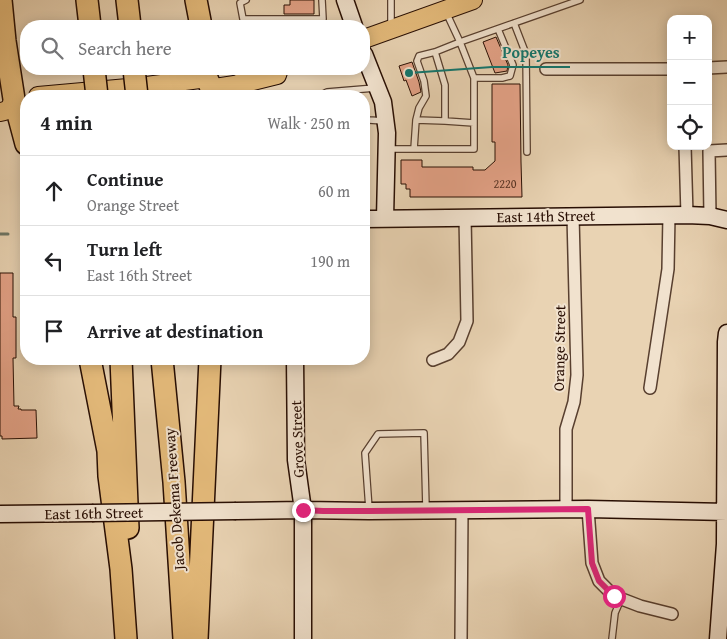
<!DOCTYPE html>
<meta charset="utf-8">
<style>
:root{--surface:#fff;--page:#f2f2f2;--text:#202124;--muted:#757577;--line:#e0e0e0}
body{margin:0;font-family:"Gentium Book Plus",serif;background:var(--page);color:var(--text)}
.controls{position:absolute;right:15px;top:15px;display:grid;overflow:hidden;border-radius:10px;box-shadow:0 2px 12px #0003}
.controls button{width:45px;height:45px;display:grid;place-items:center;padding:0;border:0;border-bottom:1px solid var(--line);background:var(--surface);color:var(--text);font:25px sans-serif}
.stop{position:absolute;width:15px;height:15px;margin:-11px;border:4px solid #db2777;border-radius:50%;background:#fff}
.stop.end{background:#db2777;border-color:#fff;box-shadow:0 1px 5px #0008}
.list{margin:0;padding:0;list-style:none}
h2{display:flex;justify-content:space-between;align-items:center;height:65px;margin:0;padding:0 20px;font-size:21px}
h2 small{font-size:16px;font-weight:400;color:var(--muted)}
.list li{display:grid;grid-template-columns:32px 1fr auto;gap:15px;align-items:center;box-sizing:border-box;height:70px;padding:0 20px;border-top:1px solid var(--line)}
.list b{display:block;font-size:19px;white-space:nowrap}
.list p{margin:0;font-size:16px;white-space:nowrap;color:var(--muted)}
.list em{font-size:16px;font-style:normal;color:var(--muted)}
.icon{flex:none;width:28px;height:28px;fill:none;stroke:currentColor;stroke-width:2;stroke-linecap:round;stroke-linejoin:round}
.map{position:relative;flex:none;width:727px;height:639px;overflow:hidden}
.search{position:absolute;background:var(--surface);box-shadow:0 2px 12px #0003;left:20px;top:20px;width:350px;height:55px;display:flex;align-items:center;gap:12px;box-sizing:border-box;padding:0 18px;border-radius:20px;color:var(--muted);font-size:19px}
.panel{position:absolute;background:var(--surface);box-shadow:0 2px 12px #0003;left:20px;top:90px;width:350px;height:275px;border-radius:20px}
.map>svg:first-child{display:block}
</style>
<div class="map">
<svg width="727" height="639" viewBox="0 0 727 639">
<rect width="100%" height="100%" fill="#e9d3b3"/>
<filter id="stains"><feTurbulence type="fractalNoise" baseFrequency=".004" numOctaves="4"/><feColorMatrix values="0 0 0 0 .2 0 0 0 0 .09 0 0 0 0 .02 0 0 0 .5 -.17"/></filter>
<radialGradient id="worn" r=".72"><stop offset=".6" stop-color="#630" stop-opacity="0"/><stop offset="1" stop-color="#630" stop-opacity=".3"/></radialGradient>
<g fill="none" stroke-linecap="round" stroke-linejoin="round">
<path stroke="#6c7565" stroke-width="3" d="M0,234H8"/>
</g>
<path fill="#e4a287" stroke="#280e03" d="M290,0H314V14H284V5H290Z
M496,37L508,65L507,71L495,73L483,42Z
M412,62L419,82L421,92L412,96L406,80L404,81L399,66Z
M492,84H520L521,162L522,197H410V189H406V184H401V160H422V167H473V170H485L495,161V142H492Z
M0,273H13V317H16V358H13L14,406H19L18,409H21V410H36L37,438L2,439V436H0Z"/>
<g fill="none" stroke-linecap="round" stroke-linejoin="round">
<defs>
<path id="lane" d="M246,0L240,3L243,19H323L322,0
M391,0V28
M514,23L526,54L527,152
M435,52L445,85V121L474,123
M474,78H502L510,76L513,65L498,29
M319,96L327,92L375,88
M364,118L369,120L384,121
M416,120L419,108L426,96L424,81L417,61L419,56L435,52L460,42L580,0
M389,149H474V78L460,42L446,12
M414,149L416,120L445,121
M369,509L365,453L378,434L424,433L426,508
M612,639L615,613L621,599"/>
<path id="street" d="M708,68L727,67
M546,69H671
M685,146L687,215
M710,216L709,151L727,150
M433,360L448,354L459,342L467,321L465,217
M650,388L668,269L669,215
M588,509L592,563L599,581L614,596L640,606L672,614
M566,510V429L574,402L577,375L573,216
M461,639L462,510"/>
<path id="secondary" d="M345,0L354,26
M364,54L383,102L387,133L385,218
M364,219L687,215L710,216L727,220
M295,359L296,460L303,510V639
M236,511L303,510L369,511L588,509L727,512
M0,514L92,513
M718,639L725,544L726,342L727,333"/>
<path id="primary" d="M364,39L473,0
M207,78L215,88L241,84L277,75L279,69
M38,96L139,87L207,78
M0,112C9,111 11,107 14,99"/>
<path id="highway" d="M1,0L5,41L14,99L26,144
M87,0L90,26
M127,0L130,26
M196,0L201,26
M206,69L207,78L214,96
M230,96L241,84
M90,359L108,451L109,476L121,569L126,639
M121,359L128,528
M162,359L174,482L184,639
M197,639L210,359"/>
</defs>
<use href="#lane" stroke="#583f2f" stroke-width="8"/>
<use href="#street" stroke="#583f2f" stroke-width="14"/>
<use href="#secondary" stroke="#280e03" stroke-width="19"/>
<use href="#primary" stroke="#280e03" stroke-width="20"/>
<use href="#highway" stroke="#280e03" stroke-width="24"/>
<use href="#lane" stroke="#f1e2ce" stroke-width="5.5"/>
<use href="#street" stroke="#f1e2ce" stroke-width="11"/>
<use href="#secondary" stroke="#f1e2ce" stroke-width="16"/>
<use href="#primary" stroke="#e4ba7a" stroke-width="18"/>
<use href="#highway" stroke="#e4ba7a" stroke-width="21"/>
<defs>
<path id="secondary-bridge" d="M92,513L236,511"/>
<path id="highway-bridge" d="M94,69L97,96
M134,69L137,96"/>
</defs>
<use href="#secondary-bridge" stroke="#280e03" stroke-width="19" stroke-linecap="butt"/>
<use href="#highway-bridge" stroke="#280e03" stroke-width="24" stroke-linecap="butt"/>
<use href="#secondary-bridge" stroke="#f1e2ce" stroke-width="16"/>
<use href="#highway-bridge" stroke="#e4ba7a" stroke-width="21"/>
</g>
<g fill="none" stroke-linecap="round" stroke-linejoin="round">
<path stroke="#db2777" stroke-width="6" d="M303,510L323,511H369L588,509L592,563L599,581L614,596"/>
</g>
<g text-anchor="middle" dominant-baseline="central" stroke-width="4" stroke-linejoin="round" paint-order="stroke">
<g font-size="12" fill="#573324">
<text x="505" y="183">2220</text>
</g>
<g font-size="15" fill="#280e03" stroke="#f1e2ce">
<text transform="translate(546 216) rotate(-1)">East 14th Street</text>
<text transform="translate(559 348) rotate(-89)">Orange Street</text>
<text transform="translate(297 439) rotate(-92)">Grove Street</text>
<text transform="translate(174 499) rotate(-94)">Jacob Dekema Freeway</text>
<text transform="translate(94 513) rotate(-1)">East 16th Street</text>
</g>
</g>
<path fill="none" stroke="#0f766e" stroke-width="2" d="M409 73L492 67H570"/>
<circle fill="#0f766e" stroke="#f1e2ce" stroke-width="2" cx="409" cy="73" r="5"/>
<g font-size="16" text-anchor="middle" font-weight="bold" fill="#0f766e" stroke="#f1e2ce" stroke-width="4" stroke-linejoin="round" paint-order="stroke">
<text x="531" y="58">Popeyes</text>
</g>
<rect width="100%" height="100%" filter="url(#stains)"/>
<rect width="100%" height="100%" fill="url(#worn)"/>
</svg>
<div class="controls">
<button>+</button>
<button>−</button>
<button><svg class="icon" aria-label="locate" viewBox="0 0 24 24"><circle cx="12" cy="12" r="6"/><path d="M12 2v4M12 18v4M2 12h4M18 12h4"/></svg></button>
</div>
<div class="stop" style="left:614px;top:596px"></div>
<div class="stop end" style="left:303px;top:510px"></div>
<div class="search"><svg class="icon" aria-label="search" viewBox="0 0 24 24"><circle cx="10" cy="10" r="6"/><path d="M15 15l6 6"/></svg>Search here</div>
<section class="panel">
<h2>4 min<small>Walk · 250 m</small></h2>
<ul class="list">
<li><svg class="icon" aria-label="ahead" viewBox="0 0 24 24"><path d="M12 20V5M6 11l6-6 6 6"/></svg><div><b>Continue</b><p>Orange Street</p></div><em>60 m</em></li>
<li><svg class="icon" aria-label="left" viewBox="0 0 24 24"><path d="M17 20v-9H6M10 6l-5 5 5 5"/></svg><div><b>Turn left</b><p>East 16th Street</p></div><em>190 m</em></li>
<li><svg class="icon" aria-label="arrive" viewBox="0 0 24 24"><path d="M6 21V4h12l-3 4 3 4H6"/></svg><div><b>Arrive at destination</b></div></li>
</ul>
</section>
</div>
